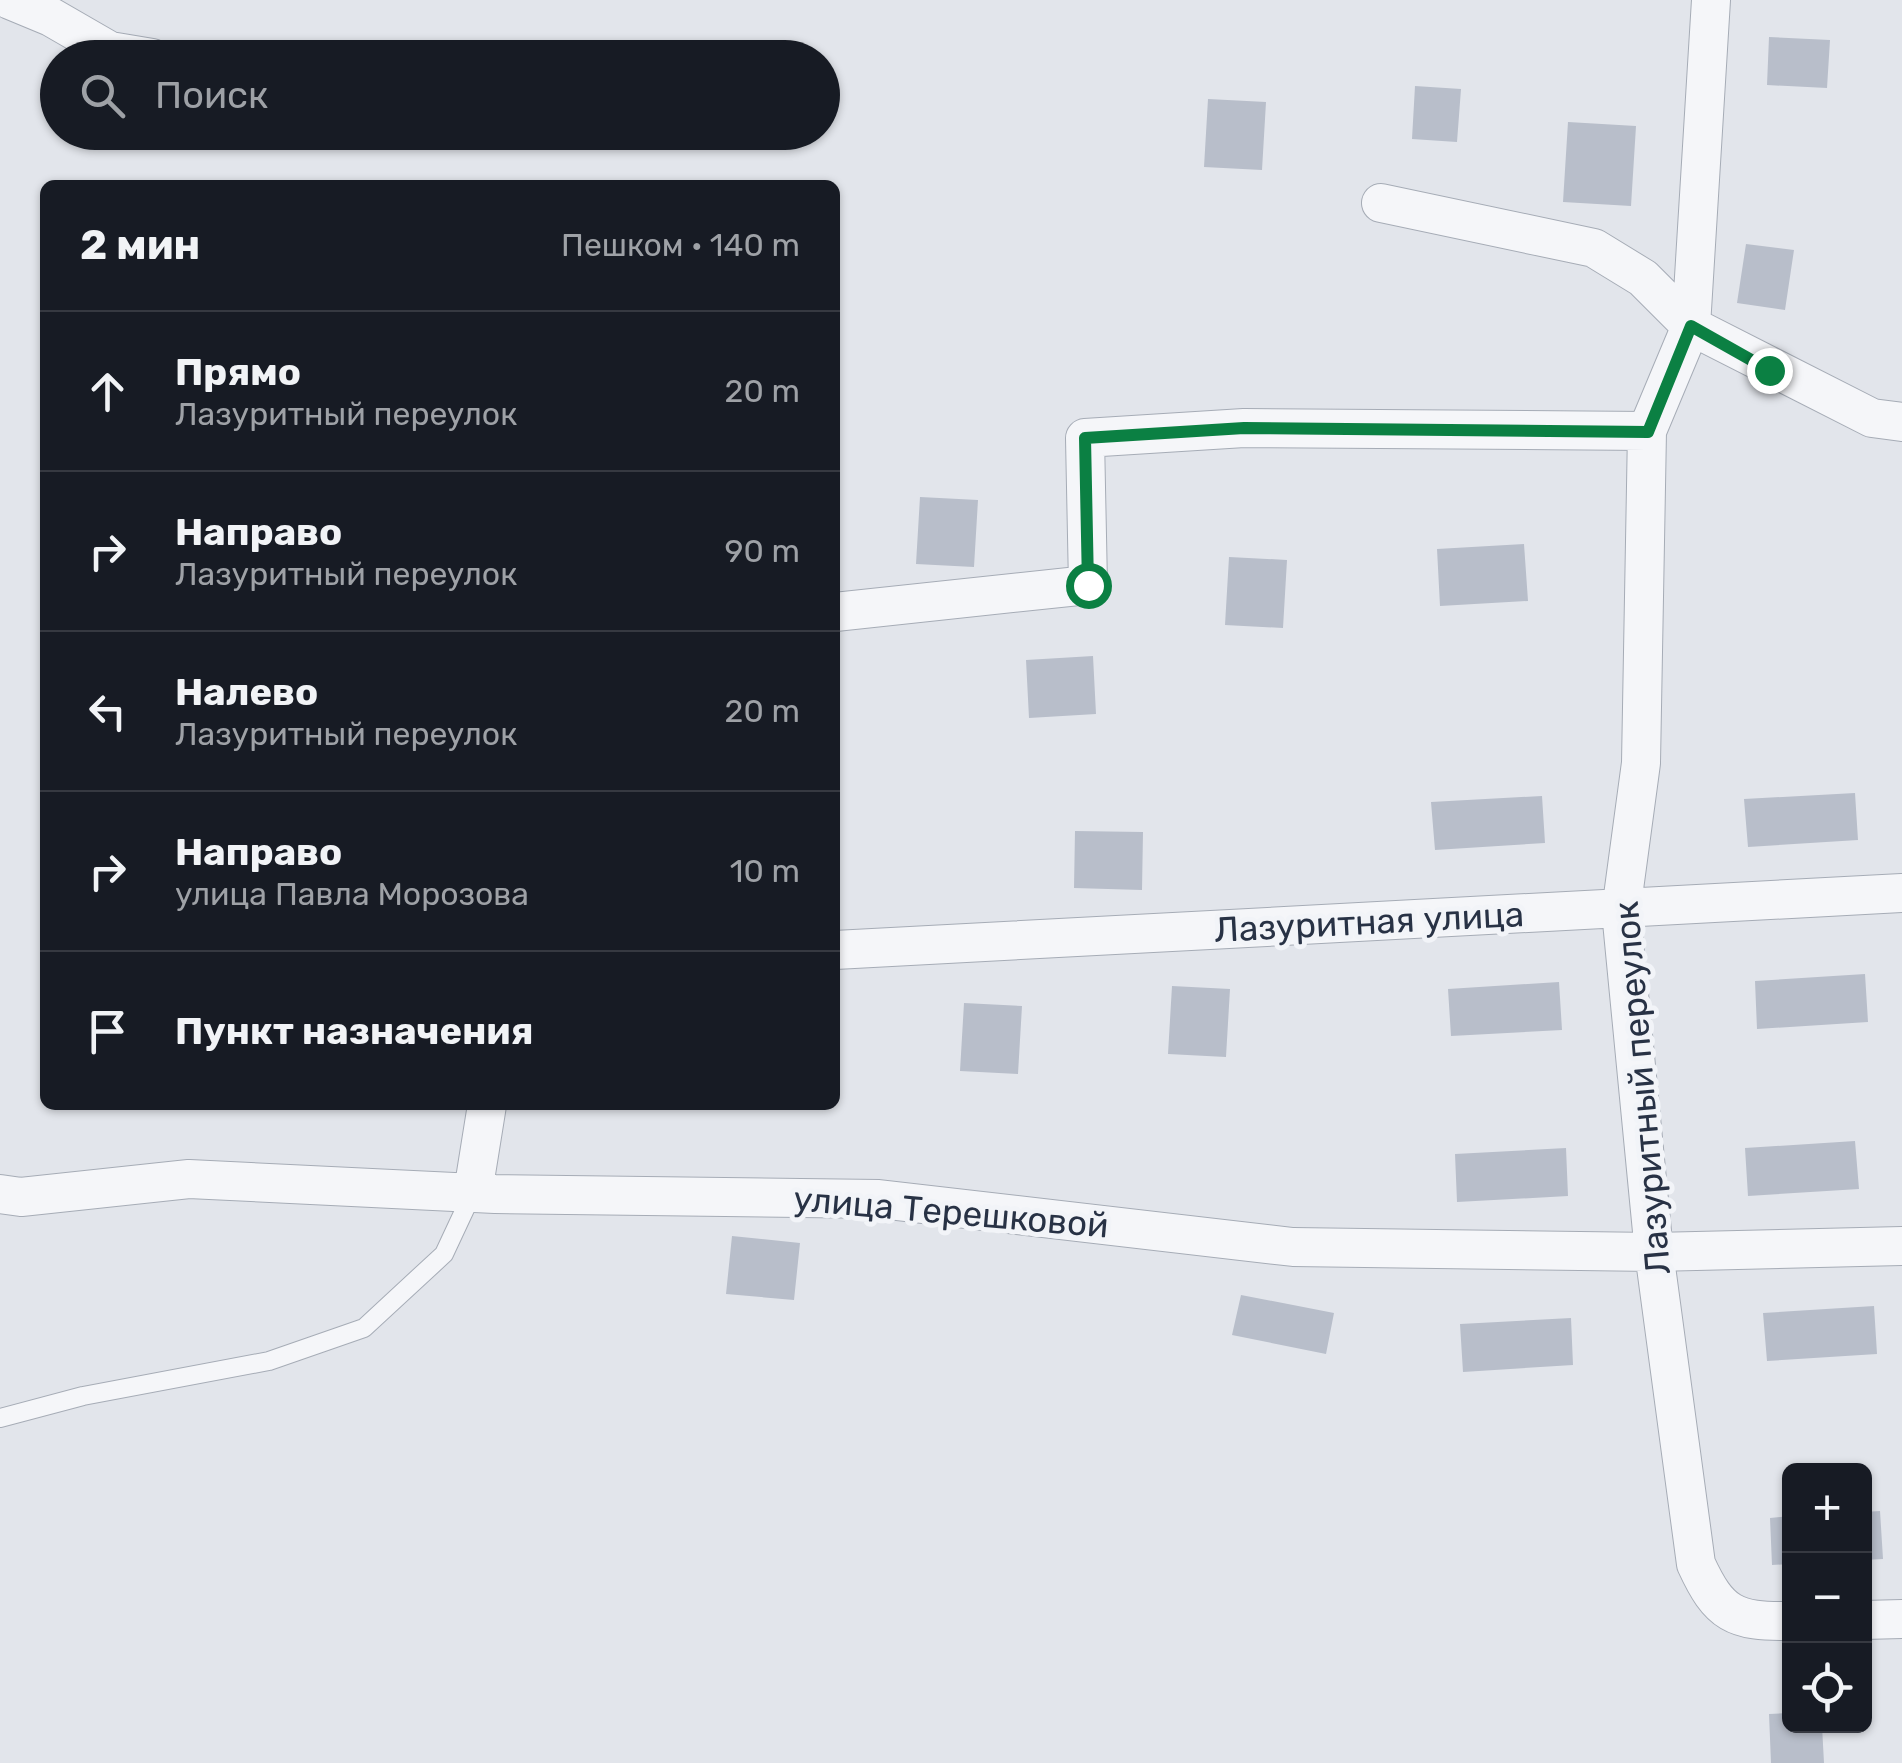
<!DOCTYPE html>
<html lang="ru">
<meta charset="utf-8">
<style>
:root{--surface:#171b24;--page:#242831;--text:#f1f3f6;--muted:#9ea1a6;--line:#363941}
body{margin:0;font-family:Rubik,sans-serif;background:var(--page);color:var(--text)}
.controls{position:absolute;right:30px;bottom:30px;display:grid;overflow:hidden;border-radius:15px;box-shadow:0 2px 8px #0004}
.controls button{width:90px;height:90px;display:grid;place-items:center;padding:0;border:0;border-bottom:2px solid var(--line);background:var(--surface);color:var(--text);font:50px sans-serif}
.stop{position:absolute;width:30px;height:30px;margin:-22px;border:8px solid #0b8043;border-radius:50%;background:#fff}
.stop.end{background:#0b8043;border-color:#fff;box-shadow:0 2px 10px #0008}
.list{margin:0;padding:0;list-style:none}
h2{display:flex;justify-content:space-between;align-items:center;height:130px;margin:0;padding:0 40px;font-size:42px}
h2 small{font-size:32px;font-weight:400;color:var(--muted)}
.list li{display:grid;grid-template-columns:65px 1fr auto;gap:30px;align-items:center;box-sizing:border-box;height:160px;padding:0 40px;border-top:2px solid var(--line)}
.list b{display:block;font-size:38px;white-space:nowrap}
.list p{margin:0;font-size:32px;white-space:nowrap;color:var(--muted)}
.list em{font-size:32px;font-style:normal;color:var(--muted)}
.icon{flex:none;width:55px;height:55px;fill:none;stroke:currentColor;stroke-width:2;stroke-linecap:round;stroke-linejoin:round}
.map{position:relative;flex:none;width:1902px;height:1763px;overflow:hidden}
.search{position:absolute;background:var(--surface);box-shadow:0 2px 8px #0004;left:40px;top:40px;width:800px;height:110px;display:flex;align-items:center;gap:25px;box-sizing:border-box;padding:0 35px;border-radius:55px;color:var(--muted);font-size:38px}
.panel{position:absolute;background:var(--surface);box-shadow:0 2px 8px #0004;left:40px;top:180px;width:800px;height:930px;border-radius:15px}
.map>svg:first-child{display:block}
</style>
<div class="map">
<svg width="1902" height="1763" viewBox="0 0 1902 1763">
<rect width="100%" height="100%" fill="#e2e5eb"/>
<path fill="#b8beca" d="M1769,37L1830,40L1827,88L1767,85Z
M1415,86L1461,89L1457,142L1412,139Z
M1208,99L1266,102L1262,170L1204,167Z
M1568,122L1636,126L1631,206L1563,202Z
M1746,244L1794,250L1785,310L1737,303Z
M920,497L978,500L974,567L916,564Z
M1524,544L1528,601L1440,606L1437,549Z
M1229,557L1287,560L1283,628L1225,625Z
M1093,656L1096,714L1029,718L1026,660Z
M1855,793L1858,840L1748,847L1744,799Z
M1542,796L1545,843L1435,850L1431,802Z
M1075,831L1143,832L1142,890L1074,888Z
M1865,974L1868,1022L1757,1029L1755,981Z
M1559,982L1562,1030L1451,1036L1448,989Z
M1172,986L1230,989L1226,1057L1168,1054Z
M964,1003L1022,1006L1018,1074L960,1071Z
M1855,1141L1859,1189L1748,1196L1745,1148Z
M1566,1148L1568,1196L1457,1202L1455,1154Z
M732,1236L800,1243L794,1300L726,1294Z
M1241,1295L1334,1313L1326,1354L1232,1335Z
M1874,1306L1877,1354L1767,1361L1763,1313Z
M1571,1318L1573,1365L1463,1372L1460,1324Z
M1880,1511L1883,1559L1864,1560V1512Z
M1790,1516V1564L1772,1565L1770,1518Z
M1790,1713V1726H1822L1824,1763H1771L1769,1714Z"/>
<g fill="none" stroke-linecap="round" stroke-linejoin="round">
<defs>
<path id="lane" d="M0,1418L83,1396L269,1361L364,1328L444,1254L473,1192"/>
<path id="street" d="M10,0L51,17L110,51L152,58
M1711,0L1691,326L1647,431L1641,763L1621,911L1654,1252L1696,1564C1719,1614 1734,1622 1790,1621
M1381,203L1594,248L1643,278L1691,326L1872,418L1902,422
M835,612L1088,585L1085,438L1244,428L1647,431
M835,950L1902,893
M473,1192L487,1105
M0,1194L21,1197L189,1179L495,1194L879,1199L1293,1247L1654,1252L1902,1246
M1864,1620L1902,1619"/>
</defs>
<use href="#lane" stroke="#a6acb6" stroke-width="20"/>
<use href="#street" stroke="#a6acb6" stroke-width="40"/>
<use href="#lane" stroke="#f5f6f9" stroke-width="18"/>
<use href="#street" stroke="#f5f6f9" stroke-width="38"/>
</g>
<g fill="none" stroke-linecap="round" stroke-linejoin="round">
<path stroke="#0b8043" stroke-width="12" d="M1088,585L1085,438L1244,428L1648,432L1691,326L1769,370"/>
</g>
<g text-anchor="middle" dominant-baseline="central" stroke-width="10" stroke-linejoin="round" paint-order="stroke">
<g font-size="35" fill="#283245" stroke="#f2f4f8">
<text transform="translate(1369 922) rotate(-3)">Лазуритная улица</text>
<text transform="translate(1642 1088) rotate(-95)">Лазуритный переулок</text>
<text transform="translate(951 1212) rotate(5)">улица Терешковой</text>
</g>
</g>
</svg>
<div class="controls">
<button>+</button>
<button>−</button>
<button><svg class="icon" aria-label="locate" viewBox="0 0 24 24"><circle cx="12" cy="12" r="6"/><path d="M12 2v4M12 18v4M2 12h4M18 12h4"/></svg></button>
</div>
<div class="stop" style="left:1088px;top:585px"></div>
<div class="stop end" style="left:1769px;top:370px"></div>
<div class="search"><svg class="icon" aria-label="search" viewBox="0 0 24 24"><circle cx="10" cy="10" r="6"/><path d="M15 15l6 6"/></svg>Поиск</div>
<section class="panel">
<h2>2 мин<small>Пешком · 140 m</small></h2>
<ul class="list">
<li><svg class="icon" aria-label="ahead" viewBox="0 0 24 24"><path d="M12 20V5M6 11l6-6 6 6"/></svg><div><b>Прямо</b><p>Лазуритный переулок</p></div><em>20 m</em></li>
<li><svg class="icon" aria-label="right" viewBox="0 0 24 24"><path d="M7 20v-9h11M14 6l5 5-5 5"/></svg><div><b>Направо</b><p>Лазуритный переулок</p></div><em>90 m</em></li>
<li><svg class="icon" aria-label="left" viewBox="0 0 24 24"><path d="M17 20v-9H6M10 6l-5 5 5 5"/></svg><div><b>Налево</b><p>Лазуритный переулок</p></div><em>20 m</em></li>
<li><svg class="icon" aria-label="right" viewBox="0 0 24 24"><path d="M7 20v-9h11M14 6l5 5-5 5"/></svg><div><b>Направо</b><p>улица Павла Морозова</p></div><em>10 m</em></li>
<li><svg class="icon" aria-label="arrive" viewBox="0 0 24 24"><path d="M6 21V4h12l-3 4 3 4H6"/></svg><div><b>Пункт назначения</b></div></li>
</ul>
</section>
</div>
